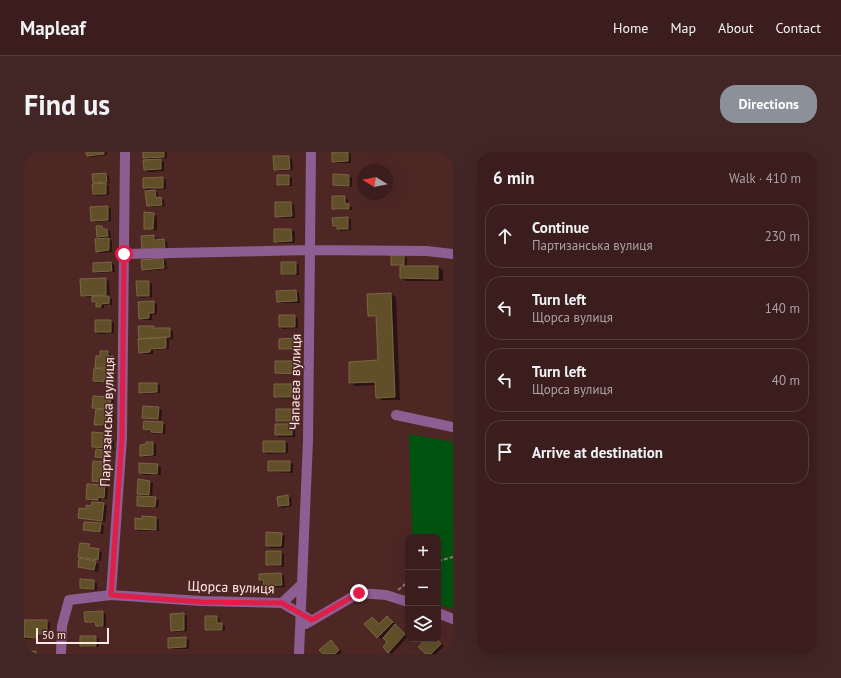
<!DOCTYPE html>
<meta charset="utf-8">
<style>
:root{--surface:#3a1d1c;--page:#412625;--text:#f1f3f6;--muted:#aba2a3;--line:#543b3b;--accent:#8c9099}
body{margin:0;font-family:"PT Sans",sans-serif;background:var(--page);color:var(--text)}
.controls{position:absolute;right:12px;bottom:12px;display:grid;overflow:hidden;border-radius:8px;box-shadow:0 4px 16px #0002}
.controls button{width:36px;height:36px;display:grid;place-items:center;padding:0;border:0;border-bottom:1px solid var(--line);background:var(--surface);color:var(--text);font:20px sans-serif}
.compass{position:absolute;left:333px;top:12px;width:36px;height:36px;border-radius:50%;background:var(--surface);box-shadow:0 4px 16px #0002;rotate:280deg}
.scale{position:absolute;left:12px;bottom:10px;width:73px;box-sizing:border-box;padding-left:4px;border:2px solid #ffe9e7;border-top:0;font-size:11px;line-height:14px;white-space:nowrap;color:#ffe9e7;-webkit-text-stroke:3px #4e2725;paint-order:stroke}
.stop{position:absolute;width:12px;height:12px;margin:-9px;border:3px solid #e11d48;border-radius:50%;background:#fff}
.stop.end{background:#e11d48;border-color:#fff;box-shadow:0 1px 4px #0008}
.list{margin:0;padding:0;list-style:none}
h2{display:flex;justify-content:space-between;align-items:center;height:52px;margin:0;padding:0 16px;font-size:17px}
h2 small{font-size:13px;font-weight:400;color:var(--muted)}
.list li{display:grid;grid-template-columns:26px 1fr auto;gap:12px;align-items:center;box-sizing:border-box;height:64px;margin:0 8px 8px;padding:0 8px;border:1px solid var(--line);border-radius:16px}
.list b{display:block;font-size:15px;white-space:nowrap}
.list p{margin:0;font-size:13px;white-space:nowrap;color:var(--muted)}
.list em{font-size:13px;font-style:normal;color:var(--muted)}
.icon{flex:none;width:22px;height:22px;fill:none;stroke:currentColor;stroke-width:2;stroke-linecap:round;stroke-linejoin:round}
.map{position:relative;flex:none;width:429px;height:502px;overflow:hidden;border-radius:16px}
header{display:flex;align-items:center;gap:24px;box-sizing:border-box;height:56px;padding:0 20px;background:var(--surface);border-bottom:1px solid var(--line)}
header strong{font-size:19px}
nav{display:flex;gap:22px;margin-inline-start:auto;font-size:14px}
.intro{display:flex;align-items:center;justify-content:space-between;box-sizing:border-box;height:96px;padding:0 24px}
h1{margin:0;font-size:28px}
.button{padding:10px 18px;border-radius:16px;background:var(--accent);color:#fff;font-size:14px;font-weight:700}
main{display:flex;gap:24px;padding:0 24px}
aside{flex:1;background:var(--surface);border-radius:16px;box-shadow:0 4px 16px #0002}
.map>svg:first-child{display:block}
</style>
<header>
<strong>Mapleaf</strong>
<nav><a>Home</a><a>Map</a><a>About</a><a>Contact</a></nav>
</header>
<div class="intro"><h1>Find us</h1><a class="button">Directions</a></div>
<main>
<div class="map">
<svg width="429" height="502" viewBox="0 0 429 502">
<rect width="100%" height="100%" fill="#4e2725"/>
<path fill="#00520f" d="M385,282L429,290V457L414,452V385H388Z"/>
<path fill="#0007" d="M63,0H83V3L67,5L64,3Z
M120,0H143V6L134,7L140,10V19L124,20L121,18L132,8V7H124L120,5Z
M324,0L327,2V11H312L309,9Z
M265,5L268,7L269,18L254,19L251,17Z
M82,22L85,24L86,31L80,32L85,34V43L73,44L70,42L74,33L70,30Z
M310,23L325,24L328,26V35L313,34L310,32Z
M264,24L268,26V34H257L254,32Z
M139,26L142,28V37L123,38L120,36Z
M129,38L134,41V47L140,48L141,54L127,55L124,53Z
M320,45L324,47V53L328,55V58H312L309,56Z
M267,51L270,53L271,66H256L252,64Z
M84,55L87,57V69L71,70L68,68Z
M121,61L133,64V79L121,76Z
M324,66L327,68V78L317,79L309,73Z
M78,75L86,79L87,86H82L88,89V100L76,101L73,99L79,87L74,85Z
M251,78H267L271,80V91H254L251,89Z
M130,84L133,86V89L140,88L143,90L144,98L122,99Z
M380,104L383,106V115H414L419,118V129H382L377,126V114L368,112Z
M139,107L142,109L143,117L122,119L119,118Z
M87,111L90,112L91,120L74,121L70,120Z
M272,111L275,113V123H261L258,121Z
M82,127L85,129L86,145H84V153H80V156H77L69,150V145H61L58,143Z
M125,130L128,132V145L117,146L114,144Z
M272,139L275,141L276,151H257L254,149Z
M367,142L372,145L376,248H358L353,245V233L332,234L326,231L355,209L353,166L345,163Z
M86,146L88,147V153H86Z
M129,150L133,152V162L128,163V168H119L116,166Z
M271,164L274,166V176L259,177L256,175Z
M87,169L90,171V181L75,182L72,180Z
M115,175H130L149,179V187H145V197L129,198V202H119L116,200Z
M272,187L276,189V198H259L256,196V188Z
M84,200L87,202V205L92,207V217H85L91,220L90,228H83V231H73L70,229L77,218L72,215L77,205Z
M272,210L276,212L275,223L255,222L252,221Z
M133,232L136,233V241L119,242L116,240Z
M267,233L271,235L270,247L254,246L251,244Z
M87,246L90,248L89,258H84L90,262V270H83L82,275L75,274L71,272L73,258L69,255Z
M135,256L138,258L137,268L119,265Z
M253,258H268L271,260L272,270H256L253,269Z
M139,271L142,273L141,282H131L120,277Z
M268,273L271,275V285H255L252,283Z
M79,282L83,286L90,288V298L79,297L86,301L85,308L72,305L73,297L69,295Z
M261,290L264,291V301L243,302L240,300Z
M128,291L132,292V304L120,305L117,303Z
M70,310L86,313L85,331L69,328Z
M266,310L269,312V321L249,320L245,319Z
M133,313L137,315V323H119L116,321Z
M126,329L129,331L128,346L135,348L134,356L117,355L114,353L120,345L114,342Z
M81,334L84,336L83,347H77V349L63,346Z
M264,344L267,346L268,354L258,356L255,354Z
M80,352L83,354L81,370L55,366L63,358Z
M119,365L132,366L135,368V379H115L112,377Z
M77,372L80,374L79,382L60,378Z
M257,382L261,384L260,396H246L243,394Z
M65,393L69,395L68,397L78,400L77,409L64,407V409L75,412L74,420L55,415L62,408L55,404Z
M243,400H257L260,402V415L246,414L243,412Z
M257,422L260,424L261,435L244,436L236,428V423Z
M57,428L73,431V438L57,436Z
M79,460L82,462V475H76L73,471L62,469Z
M159,462L163,464V479L151,480L147,478Z
M193,465L196,467V472L201,474V479H186L182,477Z
M363,465L384,484L368,502L365,500V490L359,485L357,487L354,485L348,466L356,472Z
M0,469H23L26,471V483H15V487H1Z
M72,485L75,487V495H60L57,493Z
M161,486L165,488V497H149L145,495Z
M403,487H413L420,494L412,502H403Z
M307,489L318,500L316,502H300Z"/>
<path fill="#614f2a" stroke="#7a6741" d="M62,0H80V2L63,4Z
M119,0H140V5L119,6Z
M308,0H324V9L308,10Z
M249,4H265L266,17L250,18Z
M137,7V17L120,18L119,8Z
M82,21L83,30L69,31L68,22Z
M309,22L325,23V34L309,33Z
M253,23H265V33H253Z
M139,25V36H119V26Z
M82,31V42H69L68,32Z
M131,38L132,46L137,45L138,53L123,54L121,39Z
M308,44H321V51L325,52V57H308Z
M251,50H267L268,64L251,65Z
M84,54V68L67,69L66,55Z
M120,60L130,61L129,77H120Z
M324,65V77H313V74H309L308,66Z
M72,74H78L79,77H83L84,84L73,85Z
M250,77H267L268,89L250,90Z
M130,83V88L140,87L141,96L118,98L117,84Z
M85,86V98L72,100L71,87Z
M367,103H380V113H367Z
M139,106L140,116L118,118L117,108Z
M87,110L88,119L69,120V111Z
M257,110H272V122H257Z
M376,114H414V127L376,126Z
M82,126V143L57,144L56,127Z
M112,129H125V144H113Z
M272,138L273,149L253,150L252,139Z
M367,141L371,245L352,246L351,230L325,231V210L354,208L352,164H344L343,142Z
M68,144H85V151L77,152V155H72V150H68Z
M130,149V161H125V166L115,167L114,150Z
M255,163H271V175H255Z
M71,168H87V180H71Z
M114,174H130V176H146V185L115,187Z
M142,185V196L126,197V200L115,201L114,187Z
M272,186L273,197H255V187Z
M76,199H84V204H89V216H71L72,204H76Z
M251,209H273L272,222L251,221Z
M70,216L88,218L87,227H80V230L69,229Z
M115,231H133V240L115,241Z
M250,232H268L267,245H250Z
M69,244L87,245L86,257L68,256Z
M119,254L135,255L134,267L118,266Z
M72,257L87,259L86,269H80L79,273H70Z
M252,257H268V269H252Z
M120,269L139,270L138,281L127,280V278L119,277Z
M251,272H268V283H251Z
M68,280L80,281L79,284L87,285V296L68,295Z
M239,289H261V300H239Z
M122,290H129V303L116,304V293L122,292Z
M72,297L83,298L82,306L71,305Z
M69,309L83,310L82,330L68,329Z
M244,309H266V319H244Z
M115,311L134,312L133,322L115,321Z
M114,327L126,329L125,343L113,342Z
M63,332L81,333L80,346L74,345V348L62,347Z
M264,343L265,353L254,354L253,345Z
M113,344L132,345L131,355L113,354Z
M68,350L80,351L78,369L54,366L55,356L62,357V353L67,354Z
M118,364L132,365V378L111,377V366L118,367Z
M60,370L77,371L76,380L59,378Z
M242,380L258,381L257,394H242Z
M56,391L66,392L65,395L75,397L74,408L54,405Z
M242,399H257V413H242Z
M55,406L72,409L70,418L54,415Z
M257,421L258,433L240,434L239,428H235V422Z
M56,427L70,428V437L56,436Z
M79,459V474H72L71,470H61L60,460Z
M160,461V478L147,479L146,462Z
M181,464H193V471H198V478H181Z
M363,464L369,470L353,486L340,472L348,465L355,472Z
M0,468H23V482H12V486L0,485Z
M371,472L381,482L364,501L359,495L363,490L359,486Z
M56,484H72V494H56Z
M162,485V495L144,496V486Z
M402,487H413L417,492L407,502H402L394,495Z
M307,488L315,498L311,502H299L295,498Z
M12,499V502H0V500Z"/>
<g fill="none" stroke-linecap="round" stroke-linejoin="round">
<path stroke="#997977" stroke-width="2" stroke-dasharray="4 2" stroke-linecap="butt" d="M414,409L429,405
M374,438L384,430"/>
<path stroke="#8e5d92" stroke-width="10" d="M100,102L287,98L403,99L429,102
M372,263L429,275
M87,443L177,449L258,451L287,468
M258,451L277,433
M414,461L429,467
M282,472L335,441L362,443L384,450
M37,502L38,474L45,448L87,443L98,286L101,0
M275,502L284,288L287,0"/>
</g>
<g fill="none" stroke-linecap="round" stroke-linejoin="round">
<path stroke="#e11d48" stroke-width="5" d="M100,102L98,286L87,443L177,450L258,451L288,468L335,441"/>
</g>
<g text-anchor="middle" dominant-baseline="central" stroke-width="3" stroke-linejoin="round" paint-order="stroke">
<g font-size="14" fill="#ffe9e7" stroke="#4e2725">
<text transform="translate(271 230) rotate(-89)">Чапаєва вулиця</text>
<text transform="translate(83 270) rotate(-88)">Партизанська вулиця</text>
<text transform="translate(207 435) rotate(2)">Щорса вулиця</text>
</g>
</g>
</svg>
<div class="controls">
<button>+</button>
<button>−</button>
<button><svg class="icon" aria-label="layers" viewBox="0 0 24 24"><path d="M12 4l9 5-9 5-9-5zM3 14l9 5 9-5"/></svg></button>
</div>
<svg class="compass" viewBox="-18 -18 36 36"><path d="M0-13l5 13h-10z" fill="#e53935"/><path d="M0 13l5-13h-10z" fill="#aba2a3"/></svg>
<div class="scale">50 m</div>
<div class="stop" style="left:100px;top:102px"></div>
<div class="stop end" style="left:335px;top:441px"></div>
</div>
<aside>
<h2>6 min<small>Walk · 410 m</small></h2>
<ul class="list">
<li><svg class="icon" aria-label="ahead" viewBox="0 0 24 24"><path d="M12 20V5M6 11l6-6 6 6"/></svg><div><b>Continue</b><p>Партизанська вулиця</p></div><em>230 m</em></li>
<li><svg class="icon" aria-label="left" viewBox="0 0 24 24"><path d="M17 20v-9H6M10 6l-5 5 5 5"/></svg><div><b>Turn left</b><p>Щорса вулиця</p></div><em>140 m</em></li>
<li><svg class="icon" aria-label="left" viewBox="0 0 24 24"><path d="M17 20v-9H6M10 6l-5 5 5 5"/></svg><div><b>Turn left</b><p>Щорса вулиця</p></div><em>40 m</em></li>
<li><svg class="icon" aria-label="arrive" viewBox="0 0 24 24"><path d="M6 21V4h12l-3 4 3 4H6"/></svg><div><b>Arrive at destination</b></div></li>
</ul>
</aside>
</main>
